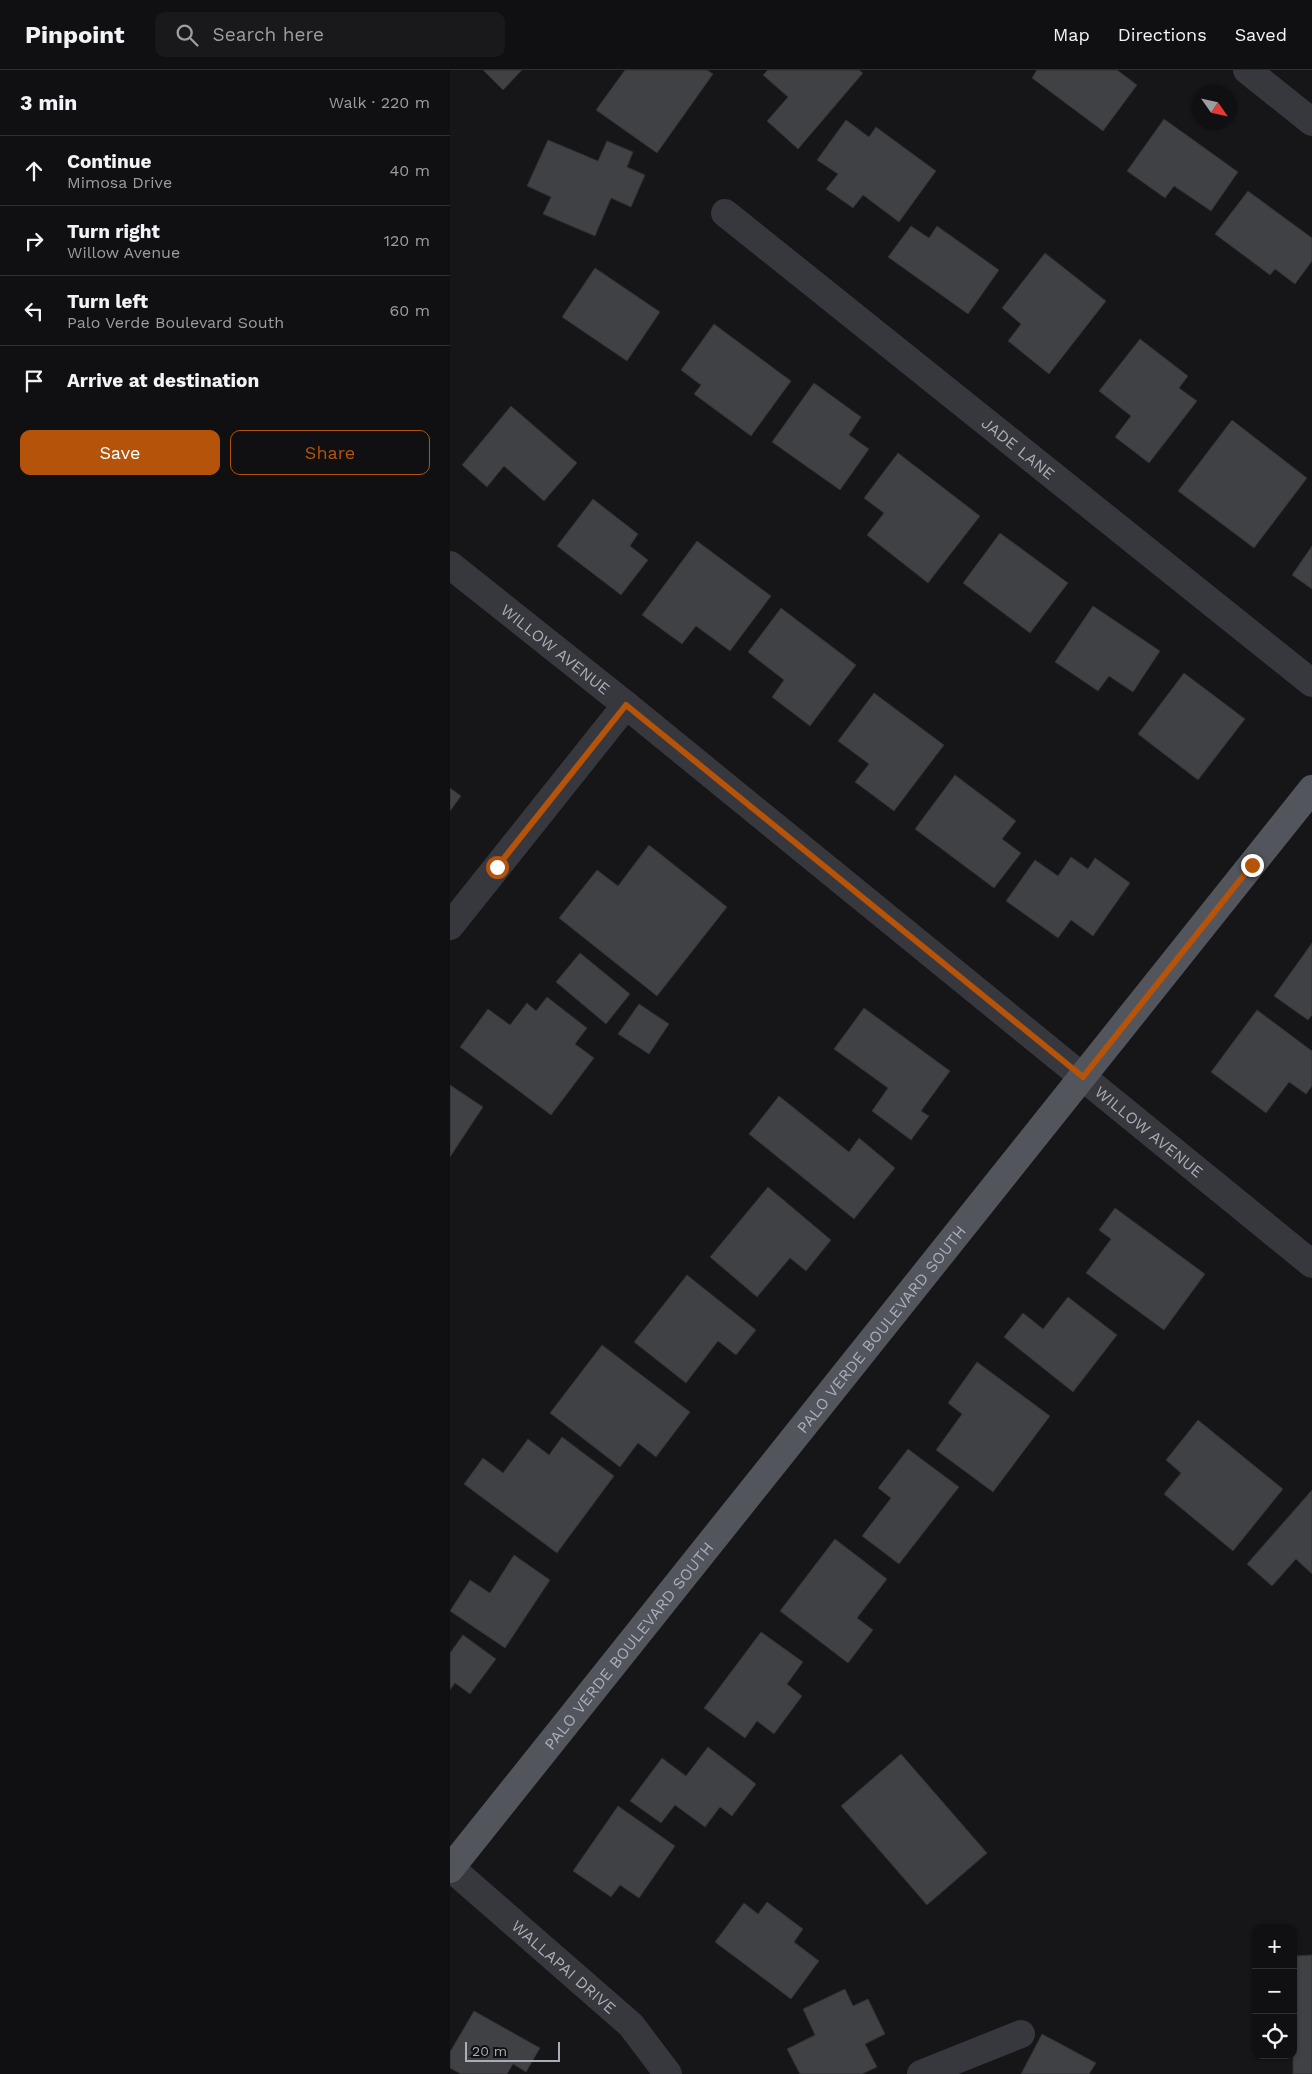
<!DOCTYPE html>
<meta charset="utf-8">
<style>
:root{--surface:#101012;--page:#19191b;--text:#f1f3f6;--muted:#9c9d9f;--line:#303032;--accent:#b45309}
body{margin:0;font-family:"Work Sans",sans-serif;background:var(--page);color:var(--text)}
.controls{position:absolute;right:15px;bottom:15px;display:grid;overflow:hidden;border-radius:10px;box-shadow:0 1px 4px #0004}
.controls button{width:45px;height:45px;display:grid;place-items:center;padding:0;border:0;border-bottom:1px solid var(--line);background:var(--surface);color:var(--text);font:25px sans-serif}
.compass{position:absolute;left:742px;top:15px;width:45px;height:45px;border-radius:50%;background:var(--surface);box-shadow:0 1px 4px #0004;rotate:124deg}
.scale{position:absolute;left:15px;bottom:12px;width:95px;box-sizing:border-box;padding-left:5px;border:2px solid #a8adb8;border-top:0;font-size:14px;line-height:18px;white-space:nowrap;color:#a8adb8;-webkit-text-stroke:4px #111113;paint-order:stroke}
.stop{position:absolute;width:15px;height:15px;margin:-11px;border:4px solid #b45309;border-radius:50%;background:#fff}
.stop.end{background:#b45309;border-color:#fff;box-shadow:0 1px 5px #0008}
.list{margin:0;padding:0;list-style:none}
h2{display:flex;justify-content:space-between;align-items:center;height:65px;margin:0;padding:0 20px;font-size:21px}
h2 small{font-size:16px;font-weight:400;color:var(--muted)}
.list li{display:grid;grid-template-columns:32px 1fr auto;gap:15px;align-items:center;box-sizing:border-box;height:70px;padding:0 20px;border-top:1px solid var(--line)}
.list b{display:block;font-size:19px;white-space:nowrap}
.list p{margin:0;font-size:16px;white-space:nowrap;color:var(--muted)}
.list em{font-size:16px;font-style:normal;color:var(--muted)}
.actions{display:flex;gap:10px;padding:15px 20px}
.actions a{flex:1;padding:11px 0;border:1px solid var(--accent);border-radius:10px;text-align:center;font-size:18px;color:var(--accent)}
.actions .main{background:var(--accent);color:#fff}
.icon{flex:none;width:28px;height:28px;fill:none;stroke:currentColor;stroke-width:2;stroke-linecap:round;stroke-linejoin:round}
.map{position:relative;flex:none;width:862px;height:2004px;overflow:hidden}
header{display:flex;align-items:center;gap:30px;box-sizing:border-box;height:70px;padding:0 25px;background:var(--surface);border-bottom:1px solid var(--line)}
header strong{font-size:24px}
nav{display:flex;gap:28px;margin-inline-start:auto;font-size:18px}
.search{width:350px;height:45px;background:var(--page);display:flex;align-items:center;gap:12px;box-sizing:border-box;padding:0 18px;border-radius:10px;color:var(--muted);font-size:19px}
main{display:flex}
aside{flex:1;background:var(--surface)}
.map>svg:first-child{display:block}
</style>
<header>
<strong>Pinpoint</strong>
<div class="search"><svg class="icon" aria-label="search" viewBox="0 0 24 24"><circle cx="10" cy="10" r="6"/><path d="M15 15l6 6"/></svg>Search here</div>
<nav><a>Map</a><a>Directions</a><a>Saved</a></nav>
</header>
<main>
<aside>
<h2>3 min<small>Walk · 220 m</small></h2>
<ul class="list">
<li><svg class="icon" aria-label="ahead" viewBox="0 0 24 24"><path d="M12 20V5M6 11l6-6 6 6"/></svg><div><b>Continue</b><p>Mimosa Drive</p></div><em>40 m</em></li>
<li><svg class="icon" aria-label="right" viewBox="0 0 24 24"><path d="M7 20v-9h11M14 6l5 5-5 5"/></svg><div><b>Turn right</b><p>Willow Avenue</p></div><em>120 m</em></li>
<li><svg class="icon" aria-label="left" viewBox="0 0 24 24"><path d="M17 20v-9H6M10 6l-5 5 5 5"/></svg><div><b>Turn left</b><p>Palo Verde Boulevard South</p></div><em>60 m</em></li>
<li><svg class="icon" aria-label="arrive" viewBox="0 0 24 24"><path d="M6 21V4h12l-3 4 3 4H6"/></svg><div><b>Arrive at destination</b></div></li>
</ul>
<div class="actions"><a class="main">Save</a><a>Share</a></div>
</aside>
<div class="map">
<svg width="862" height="2004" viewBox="0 0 862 2004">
<rect width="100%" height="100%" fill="#161618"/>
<path fill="#404145" stroke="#303034" d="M33,0H72L53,20Z
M175,0H257L263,4L207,83L146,40Z
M318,0H409L413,3L348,79L317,51L338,27L313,5Z
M587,0H667L687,15L653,61L582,8Z
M714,49L788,102L761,141L724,116L715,128L677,101Z
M396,50L419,67L426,57L486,101L449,152L413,125L403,138L376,119L388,104L367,90Z
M98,70L148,91L157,71L183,82L177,97L195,105L181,137L161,128L145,166L93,144L101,127L77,116Z
M798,121L862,168V191L845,214L825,199L820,205L765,164Z
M461,156L479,168L487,156L549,200L518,244L438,187Z
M595,183L656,231L599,304L558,271L571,254L552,238Z
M145,198L210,242L177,291L112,247Z
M264,254L341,311L301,366L244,324L251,315L231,300Z
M690,269L738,306L729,318L747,331L699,393L665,367L681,346L649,321Z
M364,313L411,347L399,365L419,379L390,420L322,372Z
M61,336L127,393L94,431L54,396L37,417L12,395Z
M782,350L857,408L804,478L728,421Z
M448,383L530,446L478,513L417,465L434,443L414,428Z
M143,429L188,464L180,476L198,490L171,525L107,476Z
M550,463L618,513L580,563L513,513Z
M247,471L321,526L280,581L246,556L232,574L192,545Z
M862,476V519L842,505Z
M643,536L710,581L683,622L659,606L648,621L605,592Z
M331,538L406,595L360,656L322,627L334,610L298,582Z
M734,603L795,649L748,710L688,664Z
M424,623L494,675L444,741L405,712L419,694L388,671Z
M505,705L566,751L552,769L571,783L544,818L465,759Z
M0,718L11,726L0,741Z
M199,775L277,837L207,926L109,848L147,800L168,816Z
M621,787L638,799L645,788L680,813L643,866L621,850L608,868L556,831L585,790L608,806Z
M862,873V945L858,950L824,926Z
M130,883L180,924L156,954L106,912Z
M97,927L137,958L125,974L144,988L101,1045L10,977L38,939L60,955L77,933L86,941Z
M189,934L219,954L199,984L168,964Z
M414,938L500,1001L471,1041L479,1046L461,1070L422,1041L438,1018L384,979Z
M807,940L862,981V1016L856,1024L839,1012L816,1043L761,1002Z
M0,1015L33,1037L0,1087Z
M329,1026L399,1082L409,1068L445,1098L404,1149L299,1064Z
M318,1117L381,1170L356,1201L340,1188L307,1227L260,1187Z
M665,1138L755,1204L714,1260L636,1203L661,1169L649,1160Z
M237,1205L306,1260L286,1285L268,1271L236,1313L184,1272Z
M618,1227L667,1265L623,1322L554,1267L573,1243L593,1259Z
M152,1275L240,1342L206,1387L188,1373L170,1397L100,1343Z
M527,1292L600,1346L543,1422L486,1380L512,1344L498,1333Z
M748,1350L833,1419L783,1481L714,1424L731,1403L716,1390Z
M112,1367L164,1406L107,1483L14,1414L33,1388L53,1403L78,1369L99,1385Z
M458,1379L509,1417L449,1494L412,1466L441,1428L428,1418Z
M862,1420V1504L846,1489L822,1516L797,1494Z
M385,1469L437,1509L407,1548L423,1560L398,1593L330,1541Z
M64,1485L100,1510L55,1578L0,1541L20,1510L40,1523Z
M311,1562L353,1592L337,1614L352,1626L324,1664L307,1651L295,1668L254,1638Z
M13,1565L46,1589L20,1624L5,1613L0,1620V1583Z
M258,1677L306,1714L282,1746L270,1737L255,1757L225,1735L211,1753L180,1731L212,1688L236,1706Z
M451,1684L537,1783L477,1835L391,1736Z
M168,1736L225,1776L189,1828L170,1815L161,1827L123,1801Z
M317,1832L353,1859L344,1872L369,1891L341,1929L265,1872L294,1833L308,1844Z
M862,1885V2004H843V1886Z
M395,1919L403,1936L418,1929L435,1964L415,1974L427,1997L412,2004H350L337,1979L365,1965L353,1939Z
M24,1941L90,1978L76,2002L63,1994L57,2004H11L0,1998V1982Z
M592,1964L646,1993L639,2004H571Z"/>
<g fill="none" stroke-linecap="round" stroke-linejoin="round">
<g stroke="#37383d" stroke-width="28">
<path d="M797,0L862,52"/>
<path id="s1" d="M275,143L862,613"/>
<path id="s2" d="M0,495L176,635L862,1194"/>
<path d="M0,856L176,635"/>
<path id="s3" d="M1,1798L181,1955L218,2004"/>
<path d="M471,2004L571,1964"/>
</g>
<path stroke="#53555c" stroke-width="28" id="s4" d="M0,1799L862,719"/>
</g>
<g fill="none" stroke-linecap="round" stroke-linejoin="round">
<path stroke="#b45309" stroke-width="6" d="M47,797L176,635L633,1007L802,795"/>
</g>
<g text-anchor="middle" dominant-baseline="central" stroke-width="4" stroke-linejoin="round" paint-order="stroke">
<g font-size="16" fill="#a8adb8" stroke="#111113">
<text stroke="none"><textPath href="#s1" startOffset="376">JADE LANE</textPath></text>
<text stroke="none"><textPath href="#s2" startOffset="135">WILLOW AVENUE</textPath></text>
<text stroke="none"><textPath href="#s2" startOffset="900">WILLOW AVENUE</textPath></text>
<text stroke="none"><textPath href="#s4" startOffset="691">PALO VERDE BOULEVARD SOUTH</textPath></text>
<text stroke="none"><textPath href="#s4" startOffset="286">PALO VERDE BOULEVARD SOUTH</textPath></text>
<text stroke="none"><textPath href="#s3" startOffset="150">WALLAPAI DRIVE</textPath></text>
</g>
</g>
</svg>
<div class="controls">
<button>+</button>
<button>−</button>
<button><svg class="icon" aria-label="locate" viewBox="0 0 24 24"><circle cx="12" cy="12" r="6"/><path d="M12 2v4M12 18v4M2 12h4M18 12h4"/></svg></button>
</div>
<svg class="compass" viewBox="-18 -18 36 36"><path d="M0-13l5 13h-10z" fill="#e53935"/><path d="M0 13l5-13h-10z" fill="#9c9d9f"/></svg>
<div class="scale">20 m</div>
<div class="stop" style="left:47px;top:797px"></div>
<div class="stop end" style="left:802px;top:795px"></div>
</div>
</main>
